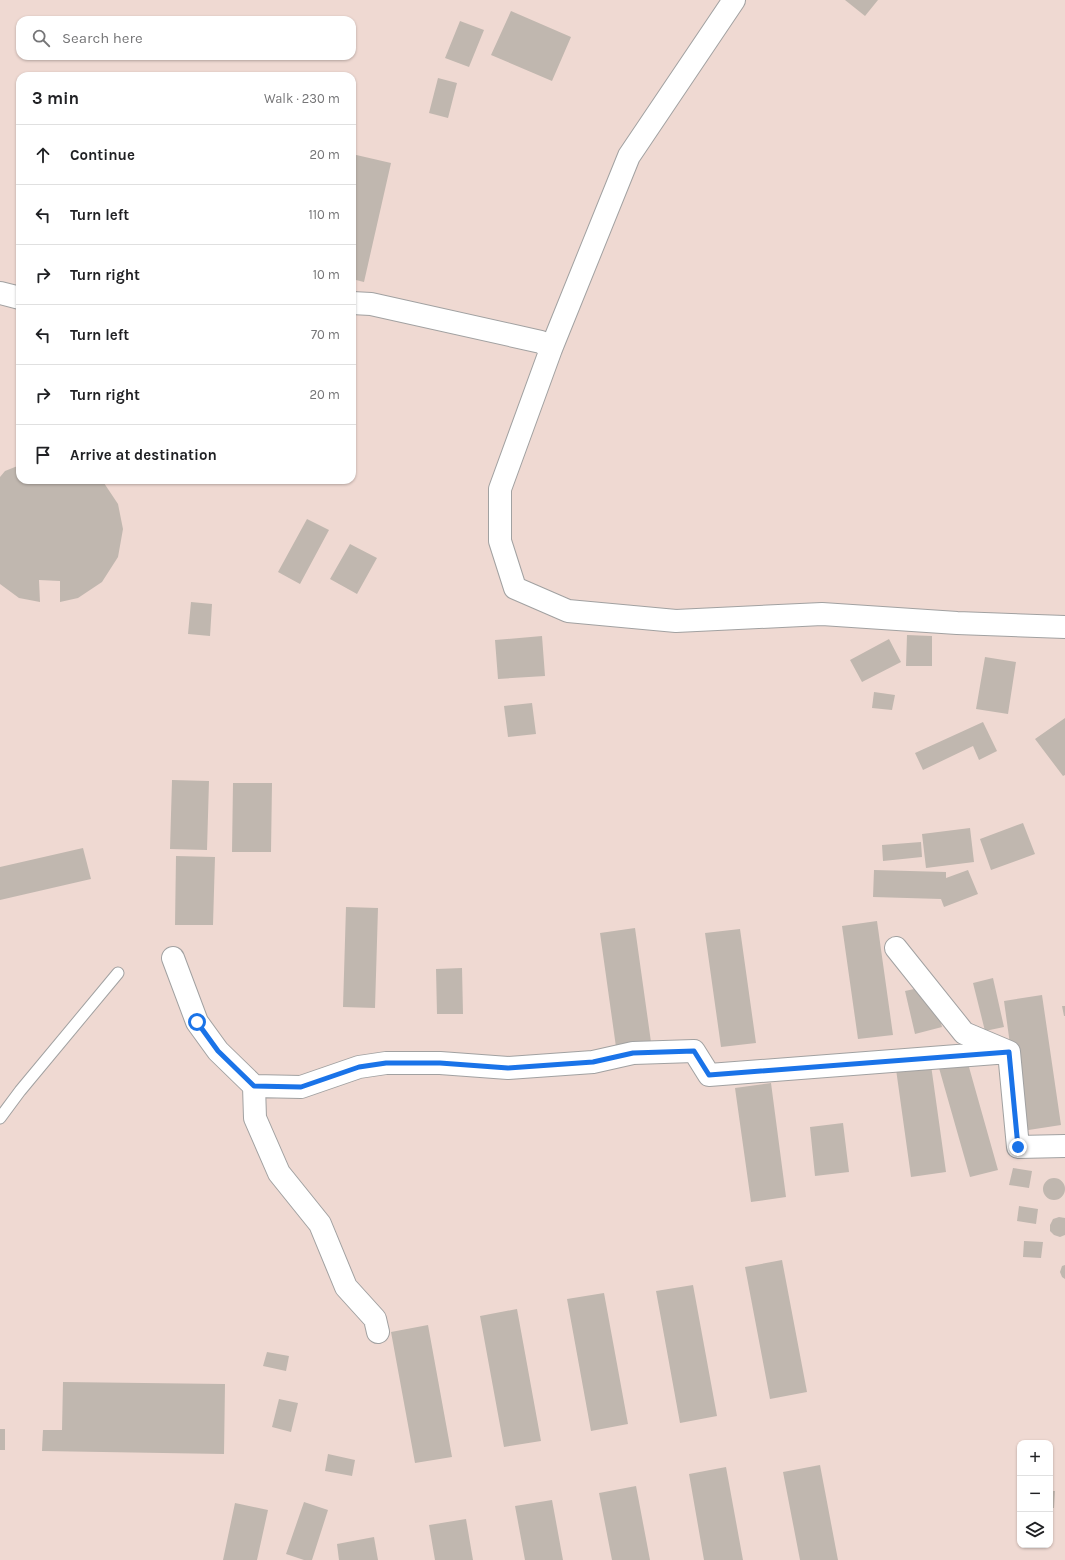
<!DOCTYPE html>
<meta charset="utf-8">
<style>
:root{--surface:#fff;--page:#f2f2f2;--text:#202124;--muted:#757577;--line:#e0e0e0}
body{margin:0;font-family:Karla,sans-serif;background:var(--page);color:var(--text)}
.controls{position:absolute;right:12px;bottom:12px;display:grid;overflow:hidden;border-radius:8px;box-shadow:0 1px 3px #0004}
.controls button{width:36px;height:36px;display:grid;place-items:center;padding:0;border:0;border-bottom:1px solid var(--line);background:var(--surface);color:var(--text);font:20px sans-serif}
.stop{position:absolute;width:12px;height:12px;margin:-9px;border:3px solid #1a73e8;border-radius:50%;background:#fff}
.stop.end{background:#1a73e8;border-color:#fff;box-shadow:0 1px 4px #0008}
.list{margin:0;padding:0;list-style:none}
h2{display:flex;justify-content:space-between;align-items:center;height:52px;margin:0;padding:0 16px;font-size:17px}
h2 small{font-size:13px;font-weight:400;color:var(--muted)}
.list li{display:grid;grid-template-columns:26px 1fr auto;gap:12px;align-items:center;box-sizing:border-box;height:60px;padding:0 16px;border-top:1px solid var(--line)}
.list b{display:block;font-size:15px;white-space:nowrap}
.list em{font-size:13px;font-style:normal;color:var(--muted)}
.icon{flex:none;width:22px;height:22px;fill:none;stroke:currentColor;stroke-width:2;stroke-linecap:round;stroke-linejoin:round}
.map{position:relative;flex:none;width:1065px;height:1560px;overflow:hidden}
.search{position:absolute;background:var(--surface);box-shadow:0 1px 3px #0004;left:16px;top:16px;width:340px;height:44px;display:flex;align-items:center;gap:10px;box-sizing:border-box;padding:0 14px;border-radius:12px;color:var(--muted);font-size:15px}
.panel{position:absolute;background:var(--surface);box-shadow:0 1px 3px #0004;left:16px;top:72px;width:340px;height:412px;border-radius:12px}
.map>svg:first-child{display:block}
</style>
<div class="map">
<svg width="1065" height="1560" viewBox="0 0 1065 1560">
<rect width="100%" height="100%" fill="#ede8df"/>
<path fill="#efd9d2" fill-rule="evenodd" d="M0,0H1065V1560H0ZM20,20H352V56H20ZM20,76H352V480H20ZM1020,1443H1050V1545H1020Z"/>
<path fill="#c0b7af" d="M845,0H878L865,16Z
M511,11L571,37L552,81L491,55Z
M460,21L484,30L469,67L445,58Z
M438,78L457,83L448,118L429,113Z
M352,154L391,163L364,282L352,279Z
M20,465V480H102L118,504L123,529L118,557L102,582L78,598L60,602V581L39,580L40,602L19,598L0,584V477L5,471Z
M307,519L329,530L300,584L278,572Z
M350,544L377,558L357,594L330,579Z
M191,602L212,604L210,636L188,634Z
M907,635L932,636V666H906Z
M542,636L545,676L498,679L495,640Z
M889,639L901,662L862,682L850,660Z
M985,657L1016,662L1008,714L976,709Z
M874,692L895,695L892,710L872,708Z
M532,703L536,734L508,737L504,706Z
M1065,718V775L1063,776L1035,739Z
M983,722L997,751L979,760L973,746L923,770L915,753Z
M172,780L209,781L207,850L170,849Z
M233,783H272L271,852H232Z
M1023,823L1035,854L991,870L980,839Z
M970,828L974,862L926,868L922,834Z
M921,842L922,857L883,861L882,845Z
M83,848L91,879L0,900V867Z
M176,856L215,857L213,925H175Z
M874,870L946,872V878L968,870L978,894L944,907L941,899L873,897Z
M346,907L378,908L375,1008L343,1007Z
M877,921L893,1035L858,1039L842,926Z
M635,928L651,1042L616,1047L600,933Z
M740,929L756,1043L721,1047L705,933Z
M462,968L463,1014H437L436,969Z
M993,978L1004,1027L985,1031L973,983Z
M932,985L942,1027L915,1034L905,991Z
M1042,995L1061,1125L1022,1131L1004,1001Z
M1062,1006H1065V1016H1064Z
M930,1058L946,1172L911,1177L895,1062Z
M967,1060L998,1170L970,1177L939,1068Z
M771,1083L786,1197L751,1202L735,1088Z
M843,1123L849,1172L815,1176L810,1127Z
M1013,1168L1032,1171L1029,1188L1009,1185Z
M1043 1189a11 11 0 1 1 22 0a11 11 0 1 1-22 0Z
M1019,1206L1038,1209L1036,1224L1017,1221Z
M1059,1217L1065,1218V1235L1060,1237L1054,1235L1050,1231V1225L1053,1219Z
M1024,1241L1043,1242L1041,1258L1023,1257Z
M782,1260L807,1392L770,1399L745,1267Z
M1065,1265V1279L1062,1277L1060,1272L1062,1266Z
M693,1285L717,1416L680,1423L656,1291Z
M604,1293L628,1424L591,1431L567,1299Z
M517,1309L541,1441L504,1447L480,1316Z
M428,1325L452,1457L415,1463L391,1332Z
M267,1352L289,1356L286,1371L263,1366Z
M63,1382L225,1384L224,1454L42,1451L43,1430H62Z
M279,1399L298,1403L291,1432L272,1427Z
M0,1429H5V1450H0Z
M328,1454L355,1460L352,1476L325,1471Z
M820,1465L838,1560H800L783,1472Z
M726,1467L743,1560H704L689,1474Z
M636,1486L650,1560H612L599,1493Z
M1050,1491H1055L1054,1508H1050Z
M552,1500L563,1560H525L515,1506Z
M304,1502L328,1510L312,1560H304L286,1554Z
M235,1503L268,1510L257,1560H223Z
M466,1519L473,1560H435L429,1525Z
M374,1537L378,1560H339L337,1544Z"/>
<g fill="none" stroke-linecap="round" stroke-linejoin="round">
<defs>
<path id="service" d="M0,1118L20,1091L118,973"/>
<path id="minor" d="M734,0L629,156L551,349L500,489V541L515,588L568,611L676,621L822,614L957,623L1065,627
M0,293L20,298
M352,303L371,304L541,342L551,349
M173,958L197,1022L218,1051L254,1086L301,1087L359,1067L386,1063H440L508,1068L593,1062L633,1053L694,1051L709,1075L1009,1052L964,1033L896,948
M1009,1052L1018,1147L1065,1146
M254,1086L255,1118L279,1173L320,1224L346,1287L375,1319L378,1332"/>
</defs>
<use href="#service" stroke="#a1a1a1" stroke-width="13"/>
<use href="#minor" stroke="#a1a1a1" stroke-width="24"/>
<use href="#service" stroke="#fff" stroke-width="11"/>
<use href="#minor" stroke="#fff" stroke-width="22"/>
</g>
<g fill="none" stroke-linecap="round" stroke-linejoin="round">
<path stroke="#1a73e8" stroke-width="5" d="M197,1022L218,1051L254,1086L301,1087L359,1067L386,1063H440L508,1068L593,1062L633,1053L694,1051L709,1075L1009,1052L1018,1147"/>
</g>
</svg>
<div class="controls">
<button>+</button>
<button>−</button>
<button><svg class="icon" aria-label="layers" viewBox="0 0 24 24"><path d="M12 4l9 5-9 5-9-5zM3 14l9 5 9-5"/></svg></button>
</div>
<div class="stop" style="left:197px;top:1022px"></div>
<div class="stop end" style="left:1018px;top:1147px"></div>
<div class="search"><svg class="icon" aria-label="search" viewBox="0 0 24 24"><circle cx="10" cy="10" r="6"/><path d="M15 15l6 6"/></svg>Search here</div>
<section class="panel">
<h2>3 min<small>Walk · 230 m</small></h2>
<ul class="list">
<li><svg class="icon" aria-label="ahead" viewBox="0 0 24 24"><path d="M12 20V5M6 11l6-6 6 6"/></svg><div><b>Continue</b></div><em>20 m</em></li>
<li><svg class="icon" aria-label="left" viewBox="0 0 24 24"><path d="M17 20v-9H6M10 6l-5 5 5 5"/></svg><div><b>Turn left</b></div><em>110 m</em></li>
<li><svg class="icon" aria-label="right" viewBox="0 0 24 24"><path d="M7 20v-9h11M14 6l5 5-5 5"/></svg><div><b>Turn right</b></div><em>10 m</em></li>
<li><svg class="icon" aria-label="left" viewBox="0 0 24 24"><path d="M17 20v-9H6M10 6l-5 5 5 5"/></svg><div><b>Turn left</b></div><em>70 m</em></li>
<li><svg class="icon" aria-label="right" viewBox="0 0 24 24"><path d="M7 20v-9h11M14 6l5 5-5 5"/></svg><div><b>Turn right</b></div><em>20 m</em></li>
<li><svg class="icon" aria-label="arrive" viewBox="0 0 24 24"><path d="M6 21V4h12l-3 4 3 4H6"/></svg><div><b>Arrive at destination</b></div></li>
</ul>
</section>
</div>
